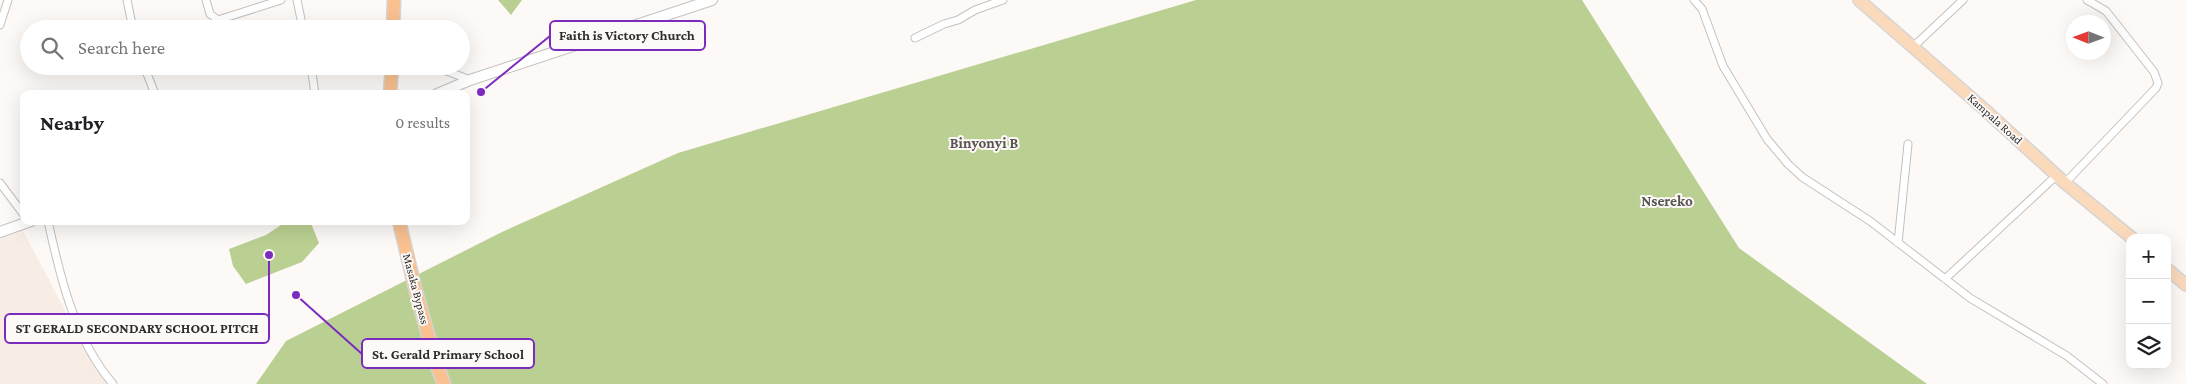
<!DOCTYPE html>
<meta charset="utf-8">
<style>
:root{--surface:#fff;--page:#f6f6f6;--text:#202124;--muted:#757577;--line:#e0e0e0}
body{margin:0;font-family:"Crimson Pro",serif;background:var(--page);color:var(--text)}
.controls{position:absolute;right:15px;bottom:15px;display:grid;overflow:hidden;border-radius:10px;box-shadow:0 5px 20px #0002}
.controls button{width:45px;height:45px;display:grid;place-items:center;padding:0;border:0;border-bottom:1px solid var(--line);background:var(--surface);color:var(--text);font:25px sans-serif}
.compass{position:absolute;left:2066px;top:15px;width:45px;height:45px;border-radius:50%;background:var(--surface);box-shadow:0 5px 20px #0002;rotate:271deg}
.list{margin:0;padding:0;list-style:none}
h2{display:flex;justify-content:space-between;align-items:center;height:65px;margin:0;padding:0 20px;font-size:21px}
h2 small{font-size:16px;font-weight:400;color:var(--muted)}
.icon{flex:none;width:28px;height:28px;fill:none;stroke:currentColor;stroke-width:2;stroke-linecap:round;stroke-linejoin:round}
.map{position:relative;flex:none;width:2186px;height:384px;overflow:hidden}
.search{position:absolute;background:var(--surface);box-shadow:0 5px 20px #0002;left:20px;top:20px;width:450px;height:55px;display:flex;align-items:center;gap:12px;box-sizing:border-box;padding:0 18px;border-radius:28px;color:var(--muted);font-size:19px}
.panel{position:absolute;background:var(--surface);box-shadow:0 5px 20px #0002;left:20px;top:90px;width:450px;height:135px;border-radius:10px}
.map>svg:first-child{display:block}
</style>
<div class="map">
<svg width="2186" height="384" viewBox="0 0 2186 384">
<rect width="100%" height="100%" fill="#fdf9f6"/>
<path fill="#f7ede5" d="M23,231L74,327L108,384H0V239Z"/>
<path fill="#bad092" d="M498,0H522L511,15Z
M1196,0H1582L1739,248L1927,384H256L286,341L502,232L678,153Z
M287,221H310L319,243L302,262L246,284L233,266L229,249L266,235Z"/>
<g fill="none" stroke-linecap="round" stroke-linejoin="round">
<defs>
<path id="street" d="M127,0L133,29
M206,0L210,14L218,20L281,0
M297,0L303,29
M1694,0L1702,9L1723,66L1767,139L1788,164L1802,177L1870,221L1970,298L2067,356L2103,384
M0,25L8,0
M915,38L944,24L958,20L975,10L1003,0
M1913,47L1963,0
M144,66L155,94
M311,66L315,94
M434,66L470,80
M0,183L24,215
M2065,183L2156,88L2158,83L2154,72L2106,11L2087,0
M48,221C60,277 75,340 113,384
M1898,243L1908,144
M1945,279L2056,176"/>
<path id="secondary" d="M437,94L470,80L712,0
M0,232L31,221"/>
<path id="primary" d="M1859,0L1984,109L2065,183L2132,238
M2167,269L2186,285"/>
<path id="highway" d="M393,29L394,0
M390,94L392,66
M399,221L416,292L436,363L444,384"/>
</defs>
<use href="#street" stroke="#c4c1be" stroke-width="9"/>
<use href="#secondary" stroke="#c4c1be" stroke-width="12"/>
<use href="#primary" stroke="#d5d5d5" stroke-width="14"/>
<use href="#highway" stroke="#d5d5d5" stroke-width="15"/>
<use href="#street" stroke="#fff" stroke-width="7"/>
<use href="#secondary" stroke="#fff" stroke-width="10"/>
<use href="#primary" stroke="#fbdabc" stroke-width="11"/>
<use href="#highway" stroke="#f9c190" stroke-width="12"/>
</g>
<g text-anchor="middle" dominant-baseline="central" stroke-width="4" stroke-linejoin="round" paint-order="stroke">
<g font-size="12" fill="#2f2e2d" stroke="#fdf9f6">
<text transform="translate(1995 119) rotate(42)">Kampala Road</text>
<text transform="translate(416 289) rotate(75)">Masaka Bypass</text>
</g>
<g font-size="15" font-weight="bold" fill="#585553" stroke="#fdf9f6">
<text x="984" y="143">Binyonyi B</text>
<text x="1667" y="201">Nsereko</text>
</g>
</g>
<path fill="none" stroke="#7b2cbf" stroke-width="2" d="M481 92L550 36M269 255L269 328M296 295L362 354"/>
<g fill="#7b2cbf" stroke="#fdf9f6" stroke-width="2">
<circle cx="481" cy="92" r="5"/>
<circle cx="269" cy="255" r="5"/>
<circle cx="296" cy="295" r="5"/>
</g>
<g fill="#fdf9f6" stroke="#7b2cbf" stroke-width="2">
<rect x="550" y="21" width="155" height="29" rx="5"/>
<rect x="5" y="314" width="264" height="29" rx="5"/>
<rect x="362" y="339" width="172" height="29" rx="5"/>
</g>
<g font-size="14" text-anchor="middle" font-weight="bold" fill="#2f2e2d">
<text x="627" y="40">Faith is Victory Church</text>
<text x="137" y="333">ST GERALD SECONDARY SCHOOL PITCH</text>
<text x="448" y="359">St. Gerald Primary School</text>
</g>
</svg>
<div class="controls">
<button>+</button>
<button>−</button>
<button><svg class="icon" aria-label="layers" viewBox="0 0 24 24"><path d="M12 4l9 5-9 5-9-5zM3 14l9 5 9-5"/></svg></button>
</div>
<svg class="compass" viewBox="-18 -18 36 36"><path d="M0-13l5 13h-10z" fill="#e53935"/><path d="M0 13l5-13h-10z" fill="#757577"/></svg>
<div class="search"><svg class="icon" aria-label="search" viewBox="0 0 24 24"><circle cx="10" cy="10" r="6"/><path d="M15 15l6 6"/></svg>Search here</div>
<section class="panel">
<h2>Nearby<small>0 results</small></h2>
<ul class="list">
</ul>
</section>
</div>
